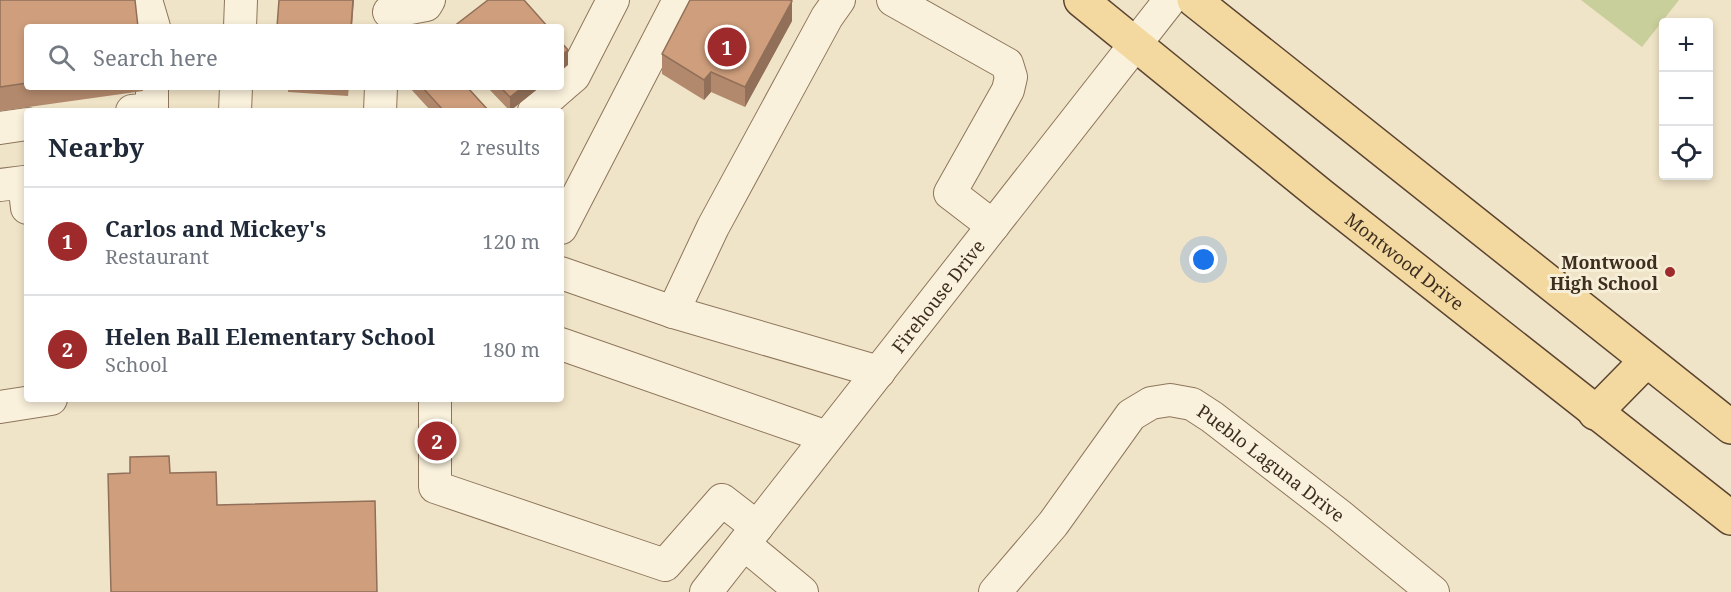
<!DOCTYPE html>
<meta charset="utf-8">
<style>
:root{--surface:#fff;--page:#f2f2f3;--text:#1f2937;--muted:#747a83;--line:#e0e1e3;--accent:#9e2a2b}
body{margin:0;font-family:"Noto Serif",serif;background:var(--page);color:var(--text)}
.controls{position:absolute;right:18px;top:18px;display:grid;overflow:hidden;border-radius:6px;box-shadow:0 3px 9px #0003}
.controls button{width:54px;height:54px;display:grid;place-items:center;padding:0;border:0;border-bottom:2px solid var(--line);background:var(--surface);color:var(--text);font:30px sans-serif}
.you{position:absolute;left:1204px;top:260px;width:21px;height:21px;margin:-15px;border:4px solid #fff;border-radius:50%;background:#1a73e8;box-shadow:0 0 0 9px #1a73e833}
.badge{display:grid;place-items:center;width:39px;height:39px;border-radius:50%;background:var(--accent);color:#fff;font-size:20px;font-weight:700}
.pin{position:absolute;translate:-50% -50%;border:3px solid #fff;box-shadow:0 2px 6px #0006}
.list{margin:0;padding:0;list-style:none}
h2{display:flex;justify-content:space-between;align-items:center;height:78px;margin:0;padding:0 24px;font-size:26px}
h2 small{font-size:20px;font-weight:400;color:var(--muted)}
.list li{display:grid;grid-template-columns:39px 1fr auto;gap:18px;align-items:center;box-sizing:border-box;height:108px;padding:0 24px;border-top:2px solid var(--line)}
.list b{display:block;font-size:22px;white-space:nowrap}
.list p{margin:0;font-size:20px;white-space:nowrap;color:var(--muted)}
.list em{font-size:20px;font-style:normal;color:var(--muted)}
.icon{flex:none;width:33px;height:33px;fill:none;stroke:currentColor;stroke-width:2;stroke-linecap:round;stroke-linejoin:round}
.map{position:relative;flex:none;width:1731px;height:592px;overflow:hidden}
.search{position:absolute;background:var(--surface);box-shadow:0 3px 9px #0003;left:24px;top:24px;width:540px;height:66px;display:flex;align-items:center;gap:15px;box-sizing:border-box;padding:0 21px;border-radius:6px;color:var(--muted);font-size:22px}
.panel{position:absolute;background:var(--surface);box-shadow:0 3px 9px #0003;left:24px;top:108px;width:540px;height:294px;border-radius:6px}
.map>svg:first-child{display:block}
</style>
<div class="map">
<svg width="1731" height="592" viewBox="0 0 1731 592">
<rect width="100%" height="100%" fill="#f0e4c8"/>
<path fill="#c9cf9b" d="M1581,0H1679L1642,47Z"/>
<g fill="none" stroke-linecap="round" stroke-linejoin="round">
<defs>
<g id="minor">
<path d="M146,0L154,27"/>
<path d="M893,0L1007,64L1011,77L1008,90L950,193L993,226"/>
<path d="M389,12L426,5L429,0"/>
<path d="M240,27L241,0"/>
<path d="M561,87L574,76L613,0"/>
<path d="M132,111L152,109V87"/>
<path d="M235,111L236,87"/>
<path d="M380,111L381,87"/>
<path d="M534,111L561,87"/>
<path d="M0,128L27,124"/>
<path d="M0,185L24,182L27,208"/>
<path d="M561,228L679,0"/>
<path d="M561,273L673,312L879,372"/>
<path d="M673,312L713,227L827,17L839,0"/>
<path d="M561,344L827,437"/>
<path d="M435,399V487L665,565L722,500L757,527"/>
<path d="M0,407L51,399"/>
<path d="M744,544L802,592"/>
<path id="s1" d="M706,592L1170,0"/>
<path id="s2" d="M995,592L1053,524L1131,415L1151,403L1170,400L1192,404L1212,417L1339,515L1433,592"/>
</g>
<g id="major">
<path id="s3" d="M1081,0L1322,196L1731,518"/>
<path d="M1194,0L1731,427"/>
<path d="M1595,413L1646,361"/>
</g>
</defs>
<use href="#minor" stroke="#8d765c" stroke-width="34"/>
<use href="#major" stroke="#5b4430" stroke-width="36"/>
<use href="#minor" stroke="#faf1dc" stroke-width="32"/>
<use href="#major" stroke="#f3d9a0" stroke-width="33"/>
</g>
<path fill="#b2896c" d="M0,0L27,27V87H143V91L0,111Z
M792,21L745,107L711,92L704,100L662,74V54Z
M288,87H349L348,96L288,92Z
M409,87H467L489,111H431Z
M487,87H540L510,111Z"/>
<path fill="#916f58" d="M353,0H354L352,27H351Z
M792,1V21L745,107V87Z
M568,50V65L561,71V56Z
M711,72V92L704,100V80Z
M523,87H540L510,111V97Z"/>
<path fill="#cf9f7d" stroke="#916f58" stroke-width="1.5" d="M0,0H135L138,27H27V83L0,87Z
M279,0H353L351,27H277Z
M488,0H524L548,27H453Z
M690,0H790L792,1L745,87L711,72L704,80L662,54Z
M561,42L568,50L561,56Z
M422,87H467L489,111H444Z
M500,87H523L510,97Z
M169,456L170,473L216,472L217,505L375,501L377,592H111L108,474L130,473V457Z"/>
<circle fill="#9e2a2b" stroke="#f7eed8" stroke-width="2" cx="1670" cy="272" r="6"/>
<g text-anchor="middle" dominant-baseline="central" stroke-width="6" stroke-linejoin="round" paint-order="stroke">
<g font-size="18" fill="#3d2e20" stroke="#f7eed8">
<text stroke="none"><textPath href="#s3" startOffset="416">Montwood Drive</textPath></text>
<text stroke="none"><textPath href="#s1" startOffset="376">Firehouse Drive</textPath></text>
<text stroke="none"><textPath href="#s2" startOffset="387">Pueblo Laguna Drive</textPath></text>
</g>
<g font-size="18" font-weight="bold" fill="#3d2e20" stroke="#f7eed8" text-anchor="end">
<text x="1658" y="262">Montwood<tspan x="1658" dy="21">High School</tspan></text>
</g>
</g>
</svg>
<div class="controls">
<button>+</button>
<button>−</button>
<button><svg class="icon" aria-label="locate" viewBox="0 0 24 24"><circle cx="12" cy="12" r="6"/><path d="M12 2v4M12 18v4M2 12h4M18 12h4"/></svg></button>
</div>
<div class="you"></div>
<div class="pin badge" style="left:727px;top:47px">1</div>
<div class="pin badge" style="left:437px;top:441px">2</div>
<div class="search"><svg class="icon" aria-label="search" viewBox="0 0 24 24"><circle cx="10" cy="10" r="6"/><path d="M15 15l6 6"/></svg>Search here</div>
<section class="panel">
<h2>Nearby<small>2 results</small></h2>
<ul class="list">
<li><span class="badge">1</span><div><b>Carlos and Mickey's</b><p>Restaurant</p></div><em>120 m</em></li>
<li><span class="badge">2</span><div><b>Helen Ball Elementary School</b><p>School</p></div><em>180 m</em></li>
</ul>
</section>
</div>
